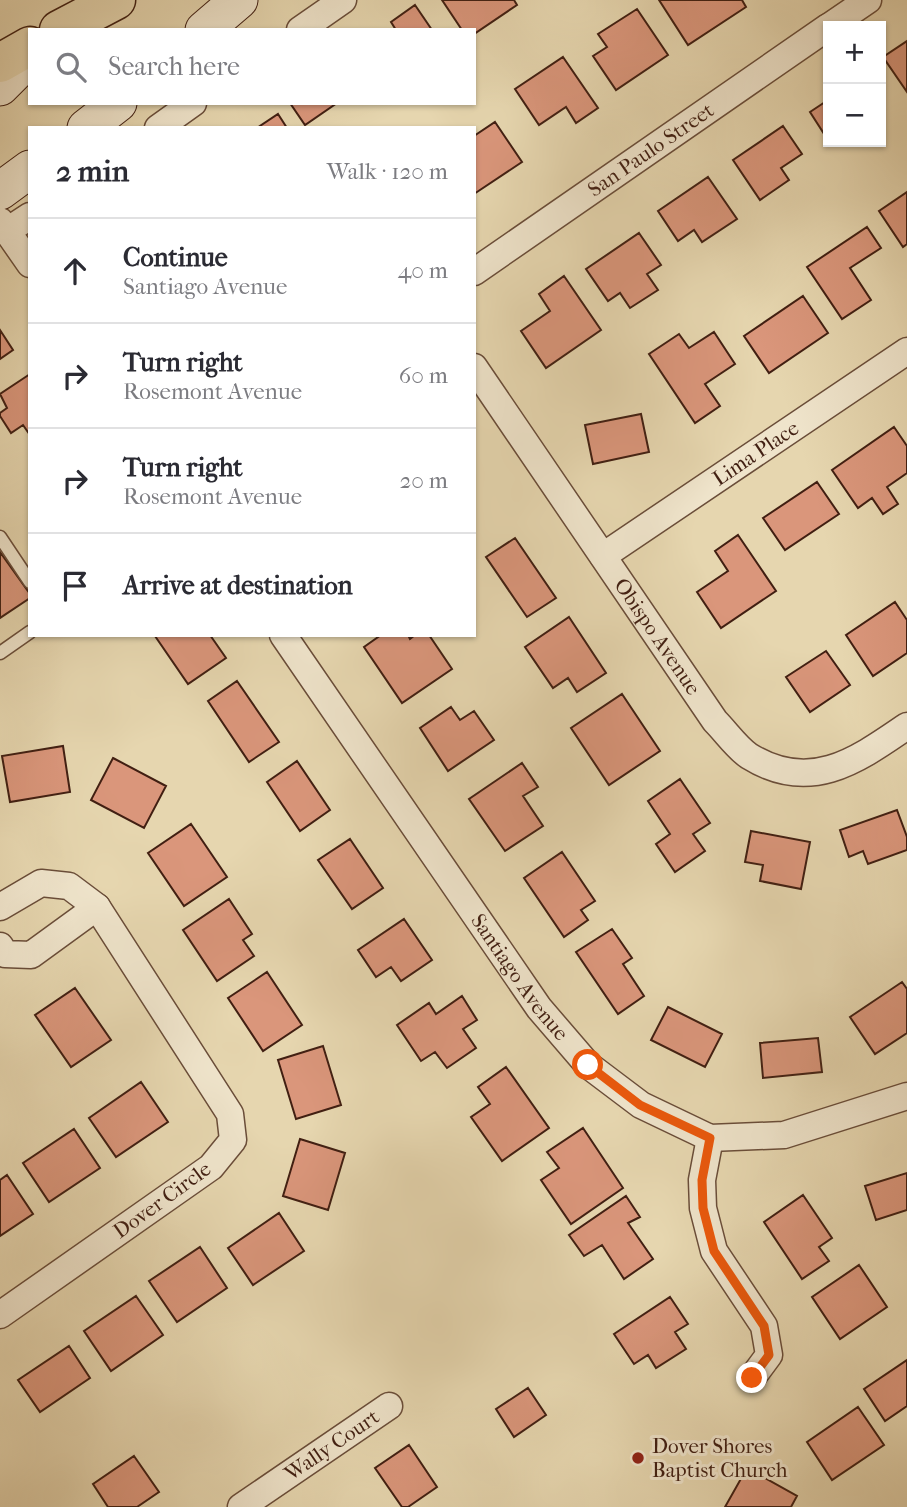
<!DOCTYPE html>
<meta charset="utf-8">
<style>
:root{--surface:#fff;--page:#f2f2f3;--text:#2b2b33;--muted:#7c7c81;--line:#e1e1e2}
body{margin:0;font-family:"IM FELL French Canon",serif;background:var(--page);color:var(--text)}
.controls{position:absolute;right:21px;top:21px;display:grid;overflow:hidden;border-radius:0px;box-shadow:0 2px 5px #0004}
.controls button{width:63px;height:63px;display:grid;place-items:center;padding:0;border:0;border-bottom:2px solid var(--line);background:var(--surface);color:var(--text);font:35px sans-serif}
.stop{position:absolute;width:21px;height:21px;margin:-16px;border:5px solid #ea580c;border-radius:50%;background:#fff}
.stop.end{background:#ea580c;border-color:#fff;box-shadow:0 2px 7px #0008}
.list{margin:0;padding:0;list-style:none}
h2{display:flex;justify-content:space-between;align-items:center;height:91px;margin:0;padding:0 28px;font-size:30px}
h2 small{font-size:23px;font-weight:400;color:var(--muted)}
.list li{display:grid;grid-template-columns:46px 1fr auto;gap:21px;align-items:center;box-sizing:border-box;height:105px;padding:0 28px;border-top:2px solid var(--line)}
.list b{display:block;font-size:26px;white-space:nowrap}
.list p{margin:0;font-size:23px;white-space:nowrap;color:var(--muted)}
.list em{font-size:23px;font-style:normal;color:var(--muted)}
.icon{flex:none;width:38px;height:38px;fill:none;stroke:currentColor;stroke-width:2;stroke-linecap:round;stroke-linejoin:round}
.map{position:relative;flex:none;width:907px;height:1507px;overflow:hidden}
.search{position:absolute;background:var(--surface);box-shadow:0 2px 5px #0004;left:28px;top:28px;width:448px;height:77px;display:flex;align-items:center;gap:18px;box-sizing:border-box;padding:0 24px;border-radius:0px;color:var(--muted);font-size:26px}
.panel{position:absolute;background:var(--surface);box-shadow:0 2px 5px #0004;left:28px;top:126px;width:448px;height:511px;border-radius:0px}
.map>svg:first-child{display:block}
</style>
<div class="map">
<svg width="907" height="1507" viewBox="0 0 907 1507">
<rect width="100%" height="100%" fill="#e6d6af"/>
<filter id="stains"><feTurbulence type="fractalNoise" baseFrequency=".00286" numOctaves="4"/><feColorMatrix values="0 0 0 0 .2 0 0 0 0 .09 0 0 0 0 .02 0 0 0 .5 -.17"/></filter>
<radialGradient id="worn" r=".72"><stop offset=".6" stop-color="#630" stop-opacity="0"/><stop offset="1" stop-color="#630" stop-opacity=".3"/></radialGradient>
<path fill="#da967b" stroke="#411f12" stroke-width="2" d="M442,0H514L517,5L474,34V30H462Z
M659,0H742L746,7L688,45Z
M415,5L432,30H396L391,22Z
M637,9L668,55L616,90L593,56L607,47L598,34Z
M907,41V92L883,57Z
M563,57L598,108L576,123L566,107L539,125L515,89Z
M828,100V140L810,112Z
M290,103H337L305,125Z
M278,114L287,128H257Z
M495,122L522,162L474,194V136Z
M783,126L802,154L781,168L789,180L760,200L733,160Z
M708,177L737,219L702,242L694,230L678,241L658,211Z
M907,192V244L903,247L879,211Z
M867,227L881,248L850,268L871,300L842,319L807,267Z
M639,233L661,265L647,274L658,290L630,308L620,293L608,301L586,269Z
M564,276L601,330L546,368L521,331L550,311L539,294Z
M803,296L828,333L769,373L744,336Z
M0,330L13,350L0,359Z
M714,332L735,364L705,384L720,406L695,423L649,354L679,334L689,348Z
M30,374V435L23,425L11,433L0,416V413L7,408L0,394Z
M641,414L649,452L593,464L585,425Z
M894,427L907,446V473L887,487L898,504L883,514L872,498L858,508L832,470Z
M817,482L839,514L785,550L763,518Z
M738,535L776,591L721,628L697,592L728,571L715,551Z
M515,538L556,598L527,617L486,557Z
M0,552L30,594V598L0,618Z
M895,602L907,620V653L873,676L846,635Z
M569,617L606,673L577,692L568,678L553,688L525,647Z
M210,635L226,658L188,684L155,636Z
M381,635H408L410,639L415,635H429L452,669L402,703L364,647Z
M826,651L850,685L810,712L786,677Z
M237,681L279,742L249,762L208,701Z
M622,694L660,751L609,785L571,728Z
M451,707L460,720L474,711L494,740L448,771L420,728Z
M63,746L70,792L10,802L2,756Z
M113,758L166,786L144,828L91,800Z
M297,761L330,810L300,831L267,782Z
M522,763L538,787L523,796L543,826L505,851L469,799Z
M680,779L710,823L693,834L705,851L675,872L656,844L670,834L648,801Z
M897,810L907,837V850L868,864L863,851L849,857L840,830Z
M191,824L227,877L184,906L148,853Z
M751,831L810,842L801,889L760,881L763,865L745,862Z
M350,839L383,888L352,909L318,860Z
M562,852L595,901L581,910L588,920L564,937L524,878Z
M229,899L252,934L243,940L254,956L217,981L183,930Z
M404,919L432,960L401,981L391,967L376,977L358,950Z
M612,929L632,958L623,964L644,996L618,1014L576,952Z
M267,972L302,1025L263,1051L228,998Z
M902,982L907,989V1033L875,1054L850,1017Z
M75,988L111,1040L71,1067L35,1015Z
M462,996L477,1020L463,1029L476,1048L447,1068L435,1052L421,1061L397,1025L429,1003L436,1014Z
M668,1007L722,1034L705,1067L651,1040Z
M818,1038L822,1072L763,1078L760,1043Z
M323,1046L341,1105L296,1119L278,1060Z
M506,1067L549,1128L502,1161L471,1117L490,1104L478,1087Z
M141,1082L168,1122L116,1157L89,1118Z
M583,1128L623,1188L571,1224L541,1180L559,1168L547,1152Z
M74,1129L100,1168L49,1202L23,1163Z
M300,1139L345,1153L328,1210L283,1196Z
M907,1173V1210L876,1220L865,1186Z
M7,1175L33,1214L0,1236V1180Z
M803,1195L832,1238L819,1247L829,1261L802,1279L764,1222Z
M626,1196L640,1217L628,1223L653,1259L624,1279L602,1245L584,1256L569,1235Z
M279,1213L304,1251L253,1285L228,1248Z
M200,1247L227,1288L177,1322L149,1281Z
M859,1265L887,1307L840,1339L812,1297Z
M136,1296L163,1335L111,1371L84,1331Z
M670,1297L688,1324L675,1332L686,1349L656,1368L648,1355L634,1364L614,1334Z
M69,1346L90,1378L40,1412L18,1380Z
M907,1360V1406L885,1421L864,1389Z
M528,1388L546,1415L514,1437L496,1409Z
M858,1407L884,1445L832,1480L807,1442Z
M409,1445L437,1487L408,1507H402L375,1468Z
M134,1456L159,1492L137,1507H108L93,1484Z
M747,1468L797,1496L791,1507H725Z"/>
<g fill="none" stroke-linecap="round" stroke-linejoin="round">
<defs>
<path id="lane" d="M0,537L30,582
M0,653L30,632"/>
<g id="street">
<path d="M830,26L868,0"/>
<path d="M300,30L343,0"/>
<path d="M158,128L193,103"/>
<path d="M0,221L30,264"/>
<path d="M7,231L30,216"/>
<path id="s1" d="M474,272L828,27"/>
<path id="s2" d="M474,367L715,721C726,732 737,748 749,756C810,794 856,761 907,726"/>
<path id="s3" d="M603,556L907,351"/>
<path id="s4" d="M283,635L539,1008L588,1065L641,1105L710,1138L784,1135L907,1096"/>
<path d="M0,907L41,883L69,886L97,907L230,1114L233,1140L211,1167L0,1315"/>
<path d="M0,946L5,954L31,955L97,907"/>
<path d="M710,1138L702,1180L703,1208L714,1251L764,1326L769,1355L752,1378"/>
<path id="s5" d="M241,1507L389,1406"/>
</g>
<path id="secondary" d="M204,30L239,0
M0,87L30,57
M86,128L118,103
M0,191L30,169"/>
<path id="highway" d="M59,30L116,0
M0,63L30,46"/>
</defs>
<use href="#lane" stroke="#6a4d39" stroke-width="15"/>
<use href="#street" stroke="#6a4d39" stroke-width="29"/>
<use href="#secondary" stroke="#411f12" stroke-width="39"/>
<use href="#highway" stroke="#411f12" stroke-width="41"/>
<use href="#lane" stroke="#efe4cb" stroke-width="12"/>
<use href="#street" stroke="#efe4cb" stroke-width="26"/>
<use href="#secondary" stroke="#efe4cb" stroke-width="37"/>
<use href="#highway" stroke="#e6d6af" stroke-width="38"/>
</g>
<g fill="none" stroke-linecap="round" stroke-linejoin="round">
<path stroke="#ea580c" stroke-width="9" d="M588,1065L640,1105L710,1138L702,1180L703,1208L714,1251L764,1326L769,1355L752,1378"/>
</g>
<circle fill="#8f2418" stroke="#efe4cb" stroke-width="2.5" cx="638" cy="1458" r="7"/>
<g text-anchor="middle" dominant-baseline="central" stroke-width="6" stroke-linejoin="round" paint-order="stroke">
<g font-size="21" fill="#411f12" stroke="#efe4cb">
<text stroke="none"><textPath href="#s1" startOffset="215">San Paulo Street</textPath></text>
<text stroke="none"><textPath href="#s3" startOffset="184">Lima Place</textPath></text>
<text stroke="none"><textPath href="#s2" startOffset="326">Obispo Avenue</textPath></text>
<text stroke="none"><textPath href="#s4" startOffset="416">Santiago Avenue</textPath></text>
<text transform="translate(162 1200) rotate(-36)">Dover Circle</text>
<text stroke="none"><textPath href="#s5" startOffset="110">Wally Court</textPath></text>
</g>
<g font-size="21" fill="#411f12" stroke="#efe4cb" text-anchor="start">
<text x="652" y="1446">Dover Shores<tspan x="652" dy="24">Baptist Church</tspan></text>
</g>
</g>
<rect width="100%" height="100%" filter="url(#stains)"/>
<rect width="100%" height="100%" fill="url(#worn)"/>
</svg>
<div class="controls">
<button>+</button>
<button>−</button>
</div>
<div class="stop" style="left:588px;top:1065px"></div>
<div class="stop end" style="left:752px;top:1378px"></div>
<div class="search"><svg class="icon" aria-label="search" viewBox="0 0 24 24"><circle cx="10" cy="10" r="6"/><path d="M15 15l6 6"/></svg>Search here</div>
<section class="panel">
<h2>2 min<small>Walk · 120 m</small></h2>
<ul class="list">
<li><svg class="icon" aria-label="ahead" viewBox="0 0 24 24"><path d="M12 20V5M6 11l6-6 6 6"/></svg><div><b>Continue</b><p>Santiago Avenue</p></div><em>40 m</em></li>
<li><svg class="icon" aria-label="right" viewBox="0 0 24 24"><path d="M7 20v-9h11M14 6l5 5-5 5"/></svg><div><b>Turn right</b><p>Rosemont Avenue</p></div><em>60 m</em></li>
<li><svg class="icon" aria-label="right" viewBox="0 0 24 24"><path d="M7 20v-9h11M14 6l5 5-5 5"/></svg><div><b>Turn right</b><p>Rosemont Avenue</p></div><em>20 m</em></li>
<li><svg class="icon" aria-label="arrive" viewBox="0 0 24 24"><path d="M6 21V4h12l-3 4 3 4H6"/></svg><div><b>Arrive at destination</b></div></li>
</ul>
</section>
</div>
